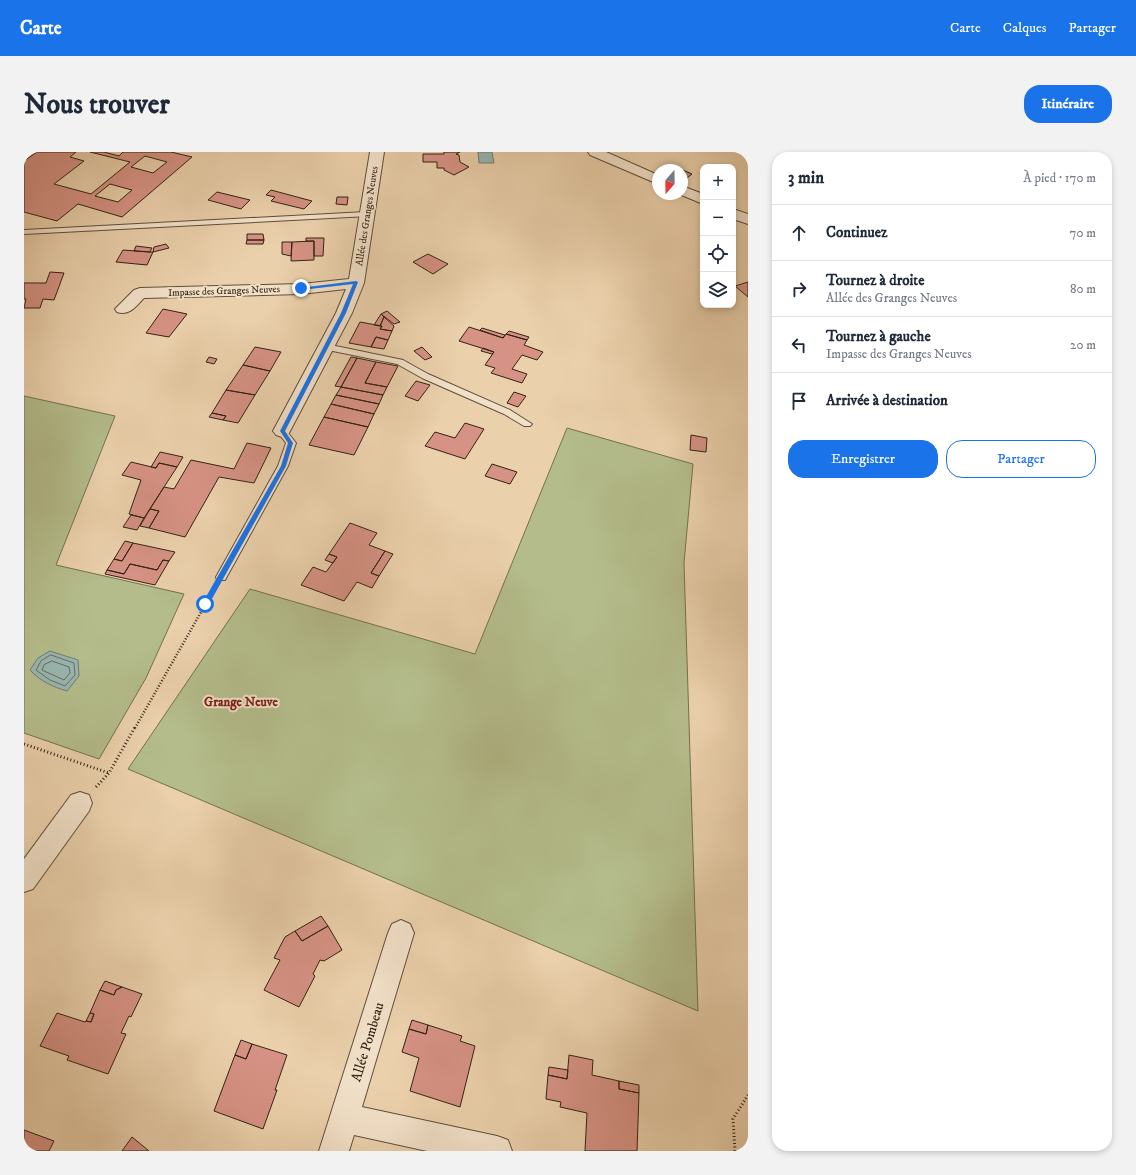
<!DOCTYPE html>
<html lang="fr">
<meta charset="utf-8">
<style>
:root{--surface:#fff;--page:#f2f2f3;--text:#1f2937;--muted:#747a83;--line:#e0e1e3;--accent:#1a73e8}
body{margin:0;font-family:"IM FELL DW Pica",serif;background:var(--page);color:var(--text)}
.controls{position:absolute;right:12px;top:12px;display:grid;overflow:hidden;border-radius:8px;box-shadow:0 2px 6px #0003}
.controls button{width:36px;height:36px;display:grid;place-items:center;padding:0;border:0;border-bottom:1px solid var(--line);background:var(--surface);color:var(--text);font:20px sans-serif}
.compass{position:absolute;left:628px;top:12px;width:36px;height:36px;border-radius:50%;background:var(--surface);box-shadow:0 2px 6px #0003;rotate:200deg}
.stop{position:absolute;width:12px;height:12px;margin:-9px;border:3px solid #1a73e8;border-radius:50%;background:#fff}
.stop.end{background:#1a73e8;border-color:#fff;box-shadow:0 1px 4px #0008}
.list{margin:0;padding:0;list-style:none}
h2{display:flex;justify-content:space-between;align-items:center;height:52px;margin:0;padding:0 16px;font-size:17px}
h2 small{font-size:13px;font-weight:400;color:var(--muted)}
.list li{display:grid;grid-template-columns:26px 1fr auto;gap:12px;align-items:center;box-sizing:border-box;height:56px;padding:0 16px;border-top:1px solid var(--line)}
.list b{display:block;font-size:15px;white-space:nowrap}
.list p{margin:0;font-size:13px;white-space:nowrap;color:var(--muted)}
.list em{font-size:13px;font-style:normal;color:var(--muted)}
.actions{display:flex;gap:8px;padding:12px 16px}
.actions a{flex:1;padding:9px 0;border:1px solid var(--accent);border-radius:16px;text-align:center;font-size:14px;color:var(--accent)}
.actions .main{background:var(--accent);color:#fff}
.icon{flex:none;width:22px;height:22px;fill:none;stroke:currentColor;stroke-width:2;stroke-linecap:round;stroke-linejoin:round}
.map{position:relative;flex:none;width:724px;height:999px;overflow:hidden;border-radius:16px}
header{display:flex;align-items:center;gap:24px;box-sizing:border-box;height:56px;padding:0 20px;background:var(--accent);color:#fff}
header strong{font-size:19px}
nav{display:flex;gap:22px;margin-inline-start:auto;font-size:14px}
.intro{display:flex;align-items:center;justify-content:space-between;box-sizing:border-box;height:96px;padding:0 24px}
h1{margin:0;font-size:28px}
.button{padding:10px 18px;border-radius:16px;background:var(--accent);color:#fff;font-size:14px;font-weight:700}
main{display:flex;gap:24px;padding:0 24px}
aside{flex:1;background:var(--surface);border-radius:16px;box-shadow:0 2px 6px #0003}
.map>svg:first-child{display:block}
</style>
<header>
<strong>Carte</strong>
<nav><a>Carte</a><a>Calques</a><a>Partager</a></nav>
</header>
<div class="intro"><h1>Nous trouver</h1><a class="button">Itinéraire</a></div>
<main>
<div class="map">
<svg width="724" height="999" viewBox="0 0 724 999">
<rect width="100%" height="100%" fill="#ead0ab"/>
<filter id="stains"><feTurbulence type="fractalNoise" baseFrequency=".005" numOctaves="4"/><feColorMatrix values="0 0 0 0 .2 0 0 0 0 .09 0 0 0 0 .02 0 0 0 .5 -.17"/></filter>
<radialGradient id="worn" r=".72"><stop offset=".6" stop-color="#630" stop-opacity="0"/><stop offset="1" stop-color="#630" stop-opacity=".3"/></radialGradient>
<path fill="#b4bc8b" stroke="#747050" d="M0,244L91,264L32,413L160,442L122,526L75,607L0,581Z
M543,276L669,312L660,411L674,859L104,617L226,437L451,502Z"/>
<path fill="#98b6af" stroke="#707b71" d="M454,0H468L470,11H455Z
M26,499L54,508L55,524L43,539C29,535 16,529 6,518L14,506Z"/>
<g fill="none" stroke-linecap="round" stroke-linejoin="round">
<path stroke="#666c62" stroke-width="1" d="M27,503L50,511L51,523L41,534L26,528L12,518L17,509Z
M28,509L45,515L46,521L40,528L18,518L20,513Z"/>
</g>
<path fill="#d69284" stroke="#332314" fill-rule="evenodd" d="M13,0H52L46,5L60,9L30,32L67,42L106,10L66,0H80L95,4L99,0H147L168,5L98,65L54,52L33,69L0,60V9ZM121,4L143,10L129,21L107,15ZM86,32L108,38L94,50L71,44Z
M420,0H436L432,2L435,3L436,10L445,15L430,23L420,18V16H413V10H399V2H420Z
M654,16L668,22L663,26L658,24V18H651Z
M247,38L288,49L280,57L247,49L251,45L242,43Z
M193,40L226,48L217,57L184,48Z
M313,45H324L323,53L312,52Z
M223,82H239L240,88H223Z
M282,86H300L299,104H290V89H282Z
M223,88H240L239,92H222Z
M290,89V108L267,109L268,90Z
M258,90H268L267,104L258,102Z
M142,92L145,96L129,100L130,95Z
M112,94L128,96L126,100L110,99Z
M99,98L126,100H129L123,113L92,110Z
M404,102L424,112L409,122L389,110Z
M26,120L40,121L30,148L19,147L16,156H0L2,147H0V131H22Z
M724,130V145L711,134Z
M139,157L163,162L145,185L122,181Z
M363,159L376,170L370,172L357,162Z
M357,162L360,165L356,174L350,173Z
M360,165L370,174L368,179L356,177L358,174H356Z
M336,170L358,174L356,177L368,179L364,188L352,185L347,195L325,191Z
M445,175L479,186L482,182L503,188L500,193L519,200L513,208L498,203L488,217L503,222L498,231L467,221L471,216L461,213L470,200L435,189Z
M458,176L481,183L479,186L456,178Z
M485,179L505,185L503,188L482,182Z
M352,185L364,188L360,197L347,195Z
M231,195L257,200L246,219L219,213Z
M398,195L408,205L401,208L390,199Z
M459,196L470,200L468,202L457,199Z
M185,205L193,207L190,212L182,210Z
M327,205L333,206L317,235L311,234Z
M333,206L352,210L341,231L363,235L359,243L317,235Z
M352,210L374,214L363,235L341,231Z
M219,213L246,219L231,243L202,238Z
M392,229L406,233L394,249L381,244Z
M317,235L359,243L355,252L312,243Z
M202,238L231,243L214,271L199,268L202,264L188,261Z
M490,240L502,244L494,255L483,251Z
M312,243L355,252L350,262L307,252Z
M307,252L350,262L344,275L300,265Z
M188,261L202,264L199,268L185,265Z
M300,265L344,275L330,303L285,293Z
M441,271L460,277L441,307L401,294L411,280L431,286Z
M667,283L683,286L682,300L666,298Z
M223,291L247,296L230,331L195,325L161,385L125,376L135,359L126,357L140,335L150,337L167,308L210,317Z
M136,300L159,305L153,315L135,311L132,316L127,315Z
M107,310L132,316L135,311L153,315L120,366L105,362L117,328L98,323Z
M468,312L493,320L486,332L461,324Z
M126,357L135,359L125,376L116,374Z
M107,363L120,366L113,378L99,375Z
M326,371L353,381L345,393L361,399L347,421L355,424L348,436L333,430L320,449L277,433L289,415L302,420L313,405L305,402Z
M101,389L109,391L98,409L90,407Z
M109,391L151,400L145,409L139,408L133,418L106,412L100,422L83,418L90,407L98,409Z
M361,399L369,402L355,424L347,421Z
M305,402L313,405L309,411L301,408Z
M139,408L145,409L131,433L81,422L83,418L100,422L106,412L133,418Z
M297,764L304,774L278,789L271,779Z
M304,774L318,798L300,809L296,808L289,822L291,824L275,855L240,838L256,808L250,806L261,785L271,779L278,789Z
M81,829L98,835L92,838L90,843L76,838Z
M98,835L118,842L107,865L105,864L97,881L102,882L84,922L43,908L45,904L16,894L33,861L61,870L62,869L67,870L70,862L66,861L76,838L90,843L92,838Z
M66,861L70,862L67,870L62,869Z
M388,868L404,873L402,882L385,877Z
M404,873L438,884L436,889L451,894L436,955L386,939L395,906L378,900L385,877L402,882Z
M217,888L228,892L222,907L211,903Z
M228,892L263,903L251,938H253L239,977L190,959L211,903L222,907Z
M545,903L569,908L568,923L595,929V937L615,941L613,999H561L563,961L536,955L537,950L522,947L524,923L543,927Z
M525,915L544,918L543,927L524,923Z
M595,929L615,933V941L595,937Z
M0,978L30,989L25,999H0Z
M108,985L125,999H98Z"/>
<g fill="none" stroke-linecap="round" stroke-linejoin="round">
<defs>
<path id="service" d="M342,60H345V64L0,82V78Z
M302,192L379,208L404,222L486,258L508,272L506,274H500L480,262L398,226L373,212L299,197L298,195Z
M258,276L261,277L272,291L264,314L201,428H193L192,425L254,314L262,291L253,279Z"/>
<path id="minor" d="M346,0H360L340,131L328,161L264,283L258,285L252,283L249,279L312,161L322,137L277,142L120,146C112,154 106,164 93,160L91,157L110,138L116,136L277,132L325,127Z
M564,0H582L634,23V32L566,3Z
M658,34L679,42V52L655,42H658Z
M709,57L724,62V72L709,67Z
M56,640L65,643L68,651L65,659L9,737L0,740V707L47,643Z
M377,768L386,772L390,781L338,955L473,984L484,988L488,999H403L330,983L325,999H295L364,781L368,772Z"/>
</defs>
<use href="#service" stroke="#614e3a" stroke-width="2"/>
<use href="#minor" stroke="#614e3a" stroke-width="2"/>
<path stroke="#332314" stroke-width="2.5" stroke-dasharray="1 2" stroke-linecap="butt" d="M111,576L189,439"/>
<path stroke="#332314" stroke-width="3" stroke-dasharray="1 2.5" stroke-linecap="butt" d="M0,592L85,621
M72,635L85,621L111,575
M711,999L709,967L724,943"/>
<use href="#service" fill="#f1e0c8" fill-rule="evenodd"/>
<use href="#minor" fill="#f1e0c8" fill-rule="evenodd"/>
</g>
<path fill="#1a73e8" d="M332,129L334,130L322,161L261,279L269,291L262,314L184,454H179V450L257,314L264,291L256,279L317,161L329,132L277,138L275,136Z"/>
<g text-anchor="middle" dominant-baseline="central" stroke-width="4" stroke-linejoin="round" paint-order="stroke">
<g font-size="10" fill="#332314" stroke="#f1e0c8">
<text transform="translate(343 64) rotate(-81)">Allée des Granges Neuves</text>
<text transform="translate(200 139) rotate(-2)">Impasse des Granges Neuves</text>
</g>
<g font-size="13" font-weight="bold" fill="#7a1f14" stroke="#f1e0c8">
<text x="217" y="550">Grange Neuve</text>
</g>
<g font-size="14" fill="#332314" stroke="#f1e0c8">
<text transform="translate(344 890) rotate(-73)">Allée Pombeau</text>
</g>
</g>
<rect width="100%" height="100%" filter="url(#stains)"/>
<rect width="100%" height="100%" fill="url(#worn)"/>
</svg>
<div class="controls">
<button>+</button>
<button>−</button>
<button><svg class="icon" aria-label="locate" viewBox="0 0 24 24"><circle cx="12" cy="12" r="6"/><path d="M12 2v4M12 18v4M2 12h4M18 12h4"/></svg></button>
<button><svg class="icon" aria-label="layers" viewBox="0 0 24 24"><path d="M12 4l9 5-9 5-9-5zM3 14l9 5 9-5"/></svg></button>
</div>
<svg class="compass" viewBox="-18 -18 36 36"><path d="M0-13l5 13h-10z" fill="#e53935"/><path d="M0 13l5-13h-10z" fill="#747a83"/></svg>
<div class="stop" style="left:181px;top:452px"></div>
<div class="stop end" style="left:277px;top:136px"></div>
</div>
<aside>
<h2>3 min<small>À pied · 170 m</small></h2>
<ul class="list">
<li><svg class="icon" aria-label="ahead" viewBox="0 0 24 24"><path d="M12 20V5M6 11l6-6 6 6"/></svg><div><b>Continuez</b></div><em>70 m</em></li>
<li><svg class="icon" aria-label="right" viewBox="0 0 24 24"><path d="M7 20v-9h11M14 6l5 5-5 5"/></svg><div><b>Tournez à droite</b><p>Allée des Granges Neuves</p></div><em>80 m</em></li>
<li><svg class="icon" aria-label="left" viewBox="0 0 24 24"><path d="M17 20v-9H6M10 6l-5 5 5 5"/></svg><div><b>Tournez à gauche</b><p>Impasse des Granges Neuves</p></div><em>20 m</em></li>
<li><svg class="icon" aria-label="arrive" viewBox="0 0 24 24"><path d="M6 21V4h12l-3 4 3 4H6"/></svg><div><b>Arrivée à destination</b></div></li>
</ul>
<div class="actions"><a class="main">Enregistrer</a><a>Partager</a></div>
</aside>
</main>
